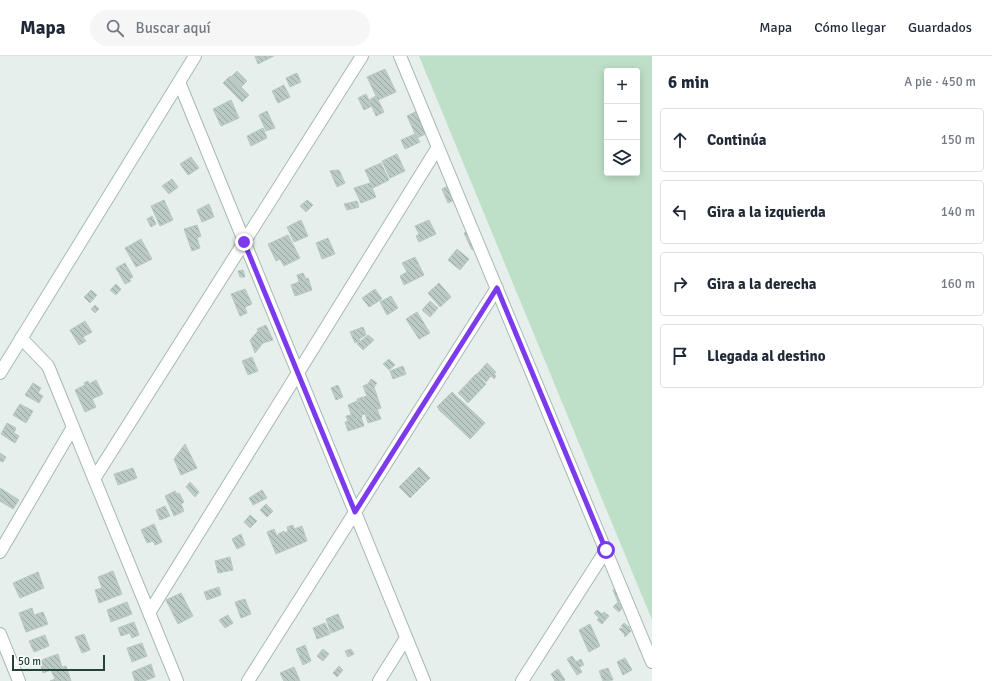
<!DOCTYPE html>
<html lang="es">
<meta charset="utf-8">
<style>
:root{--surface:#fff;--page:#f6f6f7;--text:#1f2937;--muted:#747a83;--line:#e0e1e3}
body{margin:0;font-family:Signika,sans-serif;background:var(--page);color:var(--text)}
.controls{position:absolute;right:12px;top:12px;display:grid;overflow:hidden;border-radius:4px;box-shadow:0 2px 10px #0003}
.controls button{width:36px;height:36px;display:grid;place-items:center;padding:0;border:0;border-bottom:1px solid var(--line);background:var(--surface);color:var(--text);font:20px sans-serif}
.scale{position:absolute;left:12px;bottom:10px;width:93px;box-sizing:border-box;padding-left:4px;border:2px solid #24423a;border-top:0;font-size:11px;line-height:14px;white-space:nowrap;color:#24423a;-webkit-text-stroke:3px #f7fbf9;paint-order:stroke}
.stop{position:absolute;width:12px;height:12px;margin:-9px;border:3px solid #7c3aed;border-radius:50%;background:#fff}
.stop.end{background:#7c3aed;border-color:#fff;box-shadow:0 1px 4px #0008}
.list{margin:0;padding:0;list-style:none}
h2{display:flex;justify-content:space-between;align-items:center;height:52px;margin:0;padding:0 16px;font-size:17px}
h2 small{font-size:13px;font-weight:400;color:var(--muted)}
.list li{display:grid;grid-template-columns:26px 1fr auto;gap:12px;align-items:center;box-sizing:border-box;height:64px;margin:0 8px 8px;padding:0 8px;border:1px solid var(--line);border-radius:4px}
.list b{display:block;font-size:15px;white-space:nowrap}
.list em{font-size:13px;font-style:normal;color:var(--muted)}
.icon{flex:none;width:22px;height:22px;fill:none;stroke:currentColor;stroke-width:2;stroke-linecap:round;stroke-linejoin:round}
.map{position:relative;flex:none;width:652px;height:625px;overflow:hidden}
header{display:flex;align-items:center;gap:24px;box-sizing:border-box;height:56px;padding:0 20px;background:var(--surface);border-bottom:1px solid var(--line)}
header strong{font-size:19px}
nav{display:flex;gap:22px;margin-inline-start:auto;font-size:14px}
.search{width:280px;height:36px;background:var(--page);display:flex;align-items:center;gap:10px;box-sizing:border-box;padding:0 14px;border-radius:22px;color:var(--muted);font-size:15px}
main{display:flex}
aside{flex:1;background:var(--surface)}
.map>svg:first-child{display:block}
</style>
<header>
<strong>Mapa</strong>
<div class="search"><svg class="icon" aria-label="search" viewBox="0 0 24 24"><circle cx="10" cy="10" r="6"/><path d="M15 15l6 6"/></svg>Buscar aquí</div>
<nav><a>Mapa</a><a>Cómo llegar</a><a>Guardados</a></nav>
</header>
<main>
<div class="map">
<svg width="652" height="625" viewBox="0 0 652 625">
<defs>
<pattern id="building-back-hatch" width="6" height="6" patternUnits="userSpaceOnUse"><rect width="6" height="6" fill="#bbcac4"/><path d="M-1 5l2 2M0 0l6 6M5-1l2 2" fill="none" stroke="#98a6a0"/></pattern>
</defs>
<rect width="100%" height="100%" fill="#e6efeb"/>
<path fill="#bfe0c8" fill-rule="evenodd" d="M419,0H652V564ZM607,15H637V117H607Z"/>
<path fill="url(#building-back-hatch)" stroke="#b8c9c2" d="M255,0H274L258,8Z
M385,13L396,36L378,44L367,21Z
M237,15L247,25L241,31L231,21Z
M297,17L301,26L290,31L286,22Z
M230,20L249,39L242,46L223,27Z
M284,29L290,41L278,47L272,35Z
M366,38L372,50L364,54L358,42Z
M376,40L384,56L376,60L369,44Z
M231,44L239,62L221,70L213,53Z
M421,53L432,75L417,82L407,60Z
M267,55L275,72L266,75L259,59Z
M263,72L267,82L251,90L247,80Z
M415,78L420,86L405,93L401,84Z
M397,98L405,115L390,122L382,105Z
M191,101L199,112L188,119L180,108Z
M381,107L389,124L373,132L365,114Z
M339,114L345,127L337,131L330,115Z
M172,123L178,131L169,138L162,130Z
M370,127L376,141L361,147L354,132Z
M450,129L457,143L448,147L442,133Z
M164,144L173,164L160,170L151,150Z
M307,144L313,149L306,156L300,150Z
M357,145L359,151L347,154L344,148Z
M209,148L214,161L202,166L197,154Z
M152,160L156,168L151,171L147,163Z
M301,164L308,180L294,186L287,171Z
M429,164L436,178L419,186L416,180L419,178L415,170Z
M197,169L201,180L197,182L200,192L192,195L184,173Z
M474,172L483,188L472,194L464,177Z
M288,179L300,202L284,210L280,203L276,205L268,188Z
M328,182L335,198L322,203L316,187Z
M141,183L152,203L136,211L125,192Z
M457,193L469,203L460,214L448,204Z
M415,201L424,219L404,229L400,220L407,216L402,207Z
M125,207L133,221L129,223L131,225L125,228L116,212Z
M243,214L245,221H240L238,215Z
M303,217L306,223L308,222L312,234L295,240L291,229L299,226L297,219Z
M439,227L451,241L440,251L428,237Z
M116,228L121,233L116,239L110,234Z
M245,233L252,248L245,251L247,257L240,260L231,238Z
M375,233L382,243L369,251L362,242Z
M91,234L97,239L90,247L84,241Z
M391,240L398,252L387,259L380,246Z
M430,245L438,252L430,261L422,254Z
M95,249L99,253L95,257L91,253Z
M417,256L430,277L419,283L406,263Z
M85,265L92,276L83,281L86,285L79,289L70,274Z
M266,269L273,284L263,287L255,297L250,284L258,275L257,273Z
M363,271L366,279L359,283L360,285L355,287L350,276Z
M368,279L374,284L363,294L357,288Z
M252,301L258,315L248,319L242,305Z
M389,303L395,309L389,314L383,308Z
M487,307L496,316L494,318L496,320L494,323L491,320L486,326L477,318Z
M403,310L406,318L393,323L390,315Z
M476,318L486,328L468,347L458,337Z
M371,323L377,327L374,331L381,352L362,359L357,343L367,340L363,330L368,328Z
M96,324L103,338L92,343L96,351L85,356L75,334L85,329L84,327L88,325L89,328Z
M33,327L41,332L38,337L43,340L39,347L25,339Z
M338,329L343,341L336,344L331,332Z
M452,336L485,367L470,383L437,351Z
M452,337L484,366L470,382L438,353Z
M357,345L362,361L353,364L348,349Z
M20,348L33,355L26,367L13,359Z
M377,353L381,363L368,367L365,357Z
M351,359L353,364L361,361L364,370L348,375L345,366L348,365L346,360Z
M7,367L16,372L14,377L19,380L15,387L1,378Z
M185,388L197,412L181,419L174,403Z
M0,397L6,401L3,406L0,405Z
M419,411L430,422L410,442L399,431Z
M133,412L137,422L118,429L114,418Z
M190,426L199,436L195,441L186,431Z
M0,432L19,444L13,453L0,445Z
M262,434L267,442L253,449L249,442Z
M175,435L177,438L179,437L184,446L181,448L184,455L174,460L165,440Z
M266,448L273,455L267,461L260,454Z
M165,450L170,460L160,464L156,454Z
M250,459L257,465L250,472L244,466Z
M154,468L162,486L155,489L153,485L147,487L141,474Z
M293,469L294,473L302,470L307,485L276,498L267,476L274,473L277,480L279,479L278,478L284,475L285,477L288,475L287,471Z
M241,478L245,489L237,493L232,483Z
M230,501L233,514L218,517L215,505Z
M113,515L122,538L99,547L95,534L102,532L98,521Z
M38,516L44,532L20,542L13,527Z
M219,531L221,539L207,544L204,536Z
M622,531L627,542L618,546L613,534Z
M181,537L193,560L178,568L166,544Z
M245,543L251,558L241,562L235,546Z
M127,546L132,558L111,566L107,554Z
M618,546L623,551L619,556L613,551Z
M32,552L34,559L43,556L48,568L26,576L19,557Z
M597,554L602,558L604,556L609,560L602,568L597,564L599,562L594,557Z
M338,558L344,572L331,577L326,563Z
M228,559L233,567L225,572L219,564Z
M134,566L139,579L132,582L130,577L121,580L118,572Z
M325,567L330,578L317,583L313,572Z
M624,567L630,572L629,573L631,575L625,581L624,580L625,579L619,573L621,572L624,574H625L621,570Z
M590,568L600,590L589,596L579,574Z
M84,578L90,594L82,597L75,581Z
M45,579L49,590L34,596L29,585Z
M142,587L147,600L132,606L127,592Z
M305,589L311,605L303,609L296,593Z
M323,593L329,598L323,605L317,600Z
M351,593L354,598L348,601L345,595Z
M58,598L62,611L66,610L71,625H50L55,623L51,614L43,617L39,605Z
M572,600L576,606L581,603L584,609L579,611L582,616L577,619L567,603Z
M625,602L632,614L623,619L617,606Z
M151,608L155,621L144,625H135L132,616Z
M339,610L343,614L337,621L333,617Z
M294,611L300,625H284L280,617Z
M608,612L613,624L603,625L599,615Z
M558,613L565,624L563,625H555L551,618Z"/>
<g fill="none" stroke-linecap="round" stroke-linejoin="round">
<defs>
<path id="street" d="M400,0L652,606
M179,26L424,625
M21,282L48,310L177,625
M94,423L362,0
M0,496L73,371
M149,557L438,91
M0,578L19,625
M248,625L497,232
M379,625L406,582
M522,625L606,494"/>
<path id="secondary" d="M0,317L195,0"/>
</defs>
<use href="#street" stroke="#a8b8b2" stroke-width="14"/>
<use href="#secondary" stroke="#a4bbb3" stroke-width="14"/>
<use href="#street" stroke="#fff" stroke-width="12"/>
<use href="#secondary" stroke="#fff" stroke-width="12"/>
</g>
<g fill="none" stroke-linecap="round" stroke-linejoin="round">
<path stroke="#7c3aed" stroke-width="5" d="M244,186L355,456L497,232L606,494"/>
</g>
</svg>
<div class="controls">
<button>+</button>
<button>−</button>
<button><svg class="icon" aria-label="layers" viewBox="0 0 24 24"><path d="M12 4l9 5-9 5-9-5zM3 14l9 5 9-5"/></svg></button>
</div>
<div class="scale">50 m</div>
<div class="stop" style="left:606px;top:494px"></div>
<div class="stop end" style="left:244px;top:186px"></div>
</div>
<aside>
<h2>6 min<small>A pie · 450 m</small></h2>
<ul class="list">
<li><svg class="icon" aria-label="ahead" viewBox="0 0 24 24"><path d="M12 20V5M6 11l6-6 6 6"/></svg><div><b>Continúa</b></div><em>150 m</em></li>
<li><svg class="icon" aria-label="left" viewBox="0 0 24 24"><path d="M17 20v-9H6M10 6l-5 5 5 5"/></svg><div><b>Gira a la izquierda</b></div><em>140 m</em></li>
<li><svg class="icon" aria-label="right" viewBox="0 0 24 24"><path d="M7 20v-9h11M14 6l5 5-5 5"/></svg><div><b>Gira a la derecha</b></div><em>160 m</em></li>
<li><svg class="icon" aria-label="arrive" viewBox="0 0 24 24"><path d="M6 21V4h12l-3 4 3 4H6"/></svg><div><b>Llegada al destino</b></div></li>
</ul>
</aside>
</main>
